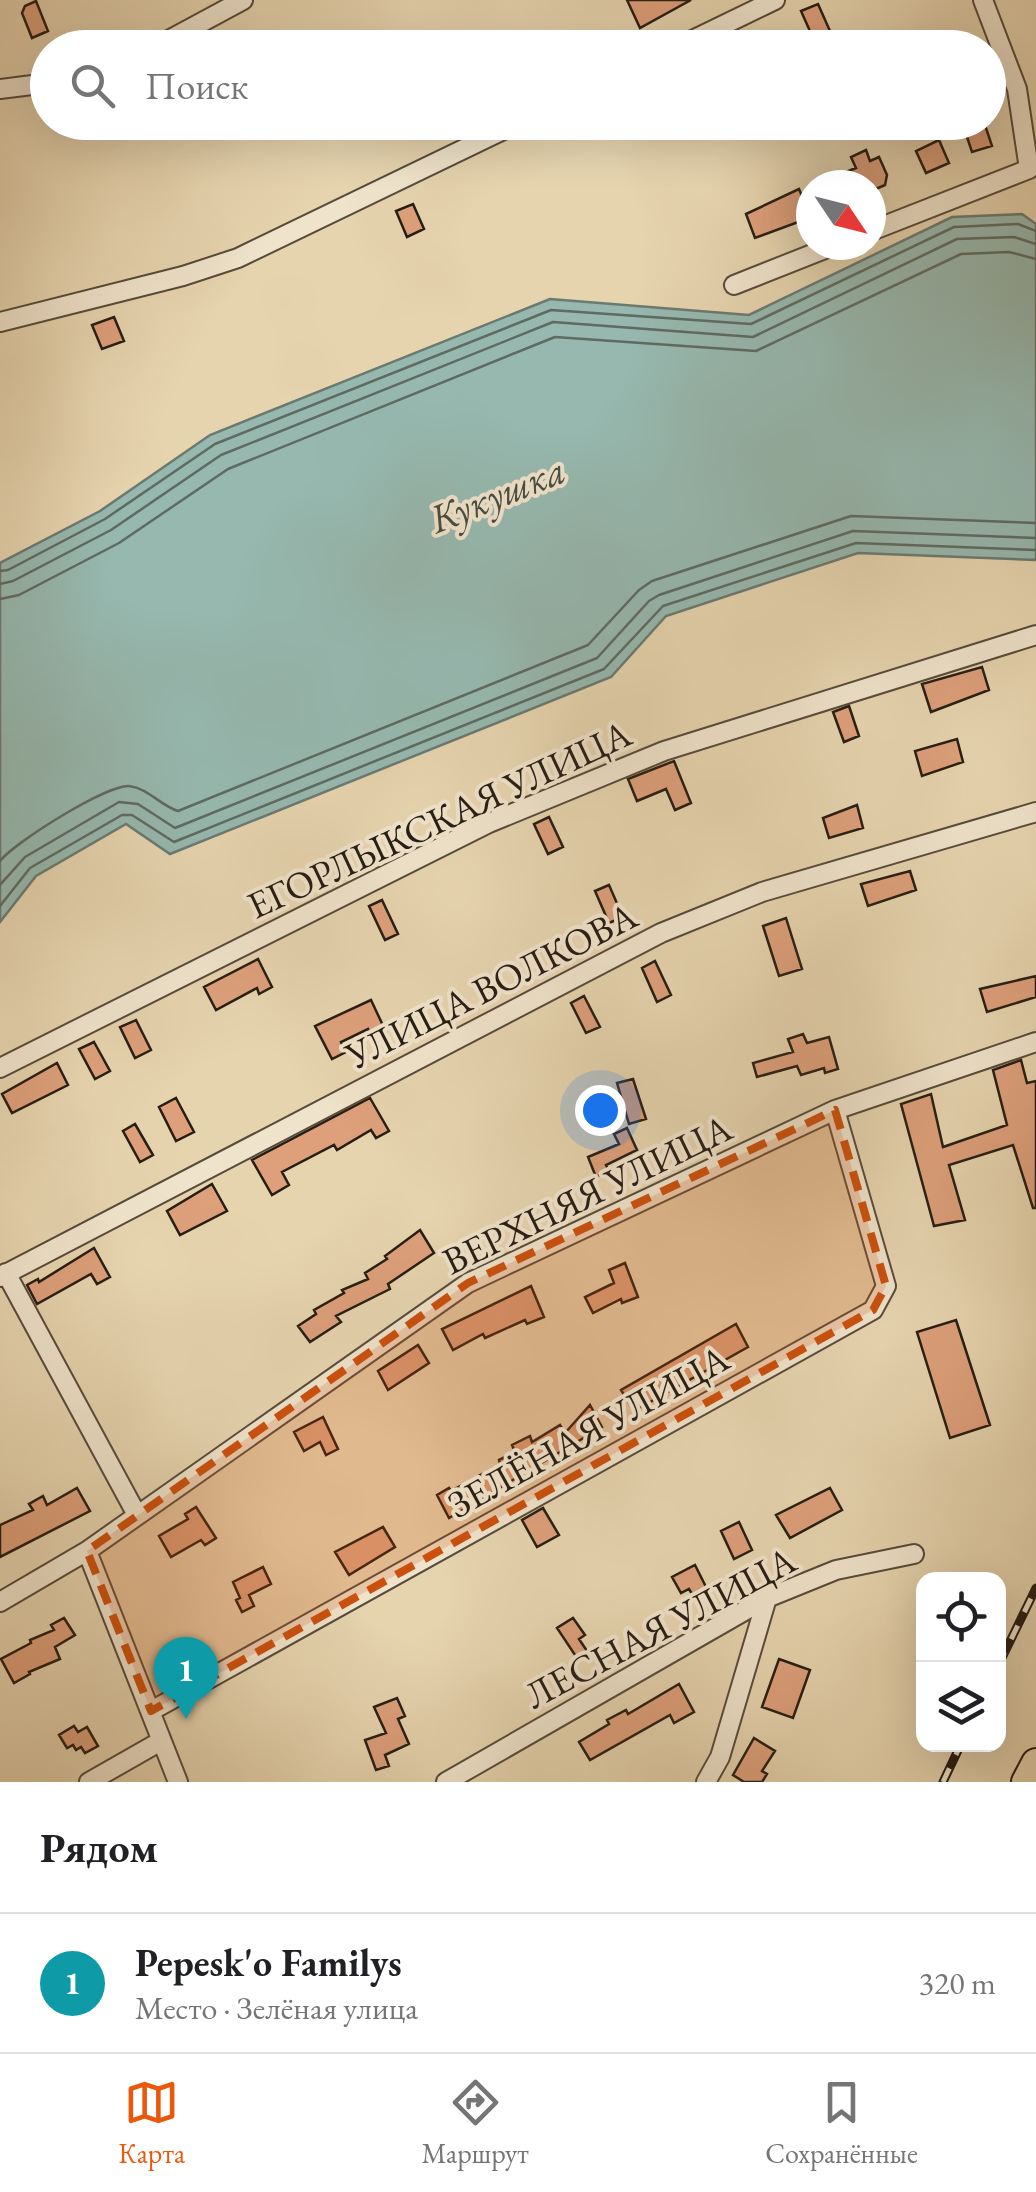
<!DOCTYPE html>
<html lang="ru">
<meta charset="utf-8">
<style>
:root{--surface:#fff;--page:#f2f2f2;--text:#202124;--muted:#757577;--line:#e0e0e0;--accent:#ea580c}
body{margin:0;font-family:"EB Garamond",serif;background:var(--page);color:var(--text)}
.controls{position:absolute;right:30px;bottom:30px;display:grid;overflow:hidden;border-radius:20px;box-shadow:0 10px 40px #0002}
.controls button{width:90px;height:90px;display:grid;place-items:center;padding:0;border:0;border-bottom:2px solid var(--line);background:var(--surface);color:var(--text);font:50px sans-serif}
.compass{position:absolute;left:796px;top:170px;width:90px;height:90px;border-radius:50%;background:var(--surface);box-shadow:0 10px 40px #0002;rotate:125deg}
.you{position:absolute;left:600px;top:1110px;width:35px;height:35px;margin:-25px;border:8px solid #fff;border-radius:50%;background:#1a73e8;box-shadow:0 0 0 15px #1a73e833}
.badge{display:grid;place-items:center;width:65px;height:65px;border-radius:50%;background:var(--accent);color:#fff;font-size:32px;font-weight:700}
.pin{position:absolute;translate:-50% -82px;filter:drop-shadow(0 2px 5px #0008)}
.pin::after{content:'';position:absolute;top:52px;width:35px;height:30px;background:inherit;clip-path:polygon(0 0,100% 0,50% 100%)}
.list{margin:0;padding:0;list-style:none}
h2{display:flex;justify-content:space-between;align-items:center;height:130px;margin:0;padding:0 40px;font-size:42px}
h2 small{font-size:32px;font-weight:400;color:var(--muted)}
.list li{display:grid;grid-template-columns:65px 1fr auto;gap:30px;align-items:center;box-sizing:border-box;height:140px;padding:0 40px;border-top:2px solid var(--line)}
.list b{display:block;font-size:38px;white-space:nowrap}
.list p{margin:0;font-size:32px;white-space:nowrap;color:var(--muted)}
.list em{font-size:32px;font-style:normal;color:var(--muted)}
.icon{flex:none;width:55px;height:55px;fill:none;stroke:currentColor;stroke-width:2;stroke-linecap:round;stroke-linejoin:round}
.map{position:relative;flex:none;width:1036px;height:1782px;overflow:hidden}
.search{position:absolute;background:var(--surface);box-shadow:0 10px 40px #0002;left:30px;right:30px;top:30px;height:110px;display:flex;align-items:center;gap:25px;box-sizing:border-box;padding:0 35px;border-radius:55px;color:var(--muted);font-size:38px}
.sheet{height:270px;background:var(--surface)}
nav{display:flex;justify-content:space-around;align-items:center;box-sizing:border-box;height:140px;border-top:2px solid var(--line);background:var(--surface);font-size:28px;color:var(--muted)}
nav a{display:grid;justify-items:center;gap:5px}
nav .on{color:var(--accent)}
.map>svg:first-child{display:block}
</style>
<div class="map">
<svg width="1036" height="1782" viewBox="0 0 1036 1782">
<rect width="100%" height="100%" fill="#e6d4af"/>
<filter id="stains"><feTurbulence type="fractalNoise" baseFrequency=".002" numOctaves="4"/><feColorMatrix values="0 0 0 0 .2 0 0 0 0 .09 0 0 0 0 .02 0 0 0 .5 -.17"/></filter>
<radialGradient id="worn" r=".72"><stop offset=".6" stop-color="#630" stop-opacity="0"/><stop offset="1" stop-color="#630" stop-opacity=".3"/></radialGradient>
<path fill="#96b8af" stroke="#6a7a71" stroke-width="2.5" d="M1022,214L1036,224V560L858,553L666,616L611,677L170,854L126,824L36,876L0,922V563L100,511L210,435L550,299L749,315L952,217Z"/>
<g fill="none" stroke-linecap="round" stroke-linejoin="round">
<path stroke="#5e6a62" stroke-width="2.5" d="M0,571L8,570L105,519L215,444L551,310L751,324L954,227L1018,224L1036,231
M0,584L13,581L111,530L221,455L553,322L753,337L957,239L1014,237L1036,244
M0,599L19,595L119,543L228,469L555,337L756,351L961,254L1009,252L1036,259
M0,861C15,842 106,785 129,786C148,788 161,806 178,811L588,645L639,590L652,581L851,516L1036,523
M0,885L25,857L119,802L138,804L175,828L597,658L649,601L659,595L853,531L1036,538
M0,906L30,868L122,815H132L174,842L604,669L663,606L856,543L1036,550"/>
</g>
<path fill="#dda07b" stroke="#271d14" stroke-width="2.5" d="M627,0H691L640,28Z
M36,1L48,31L32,38L22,13L25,6Z
M818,4L830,31L813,38L801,11Z
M970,122H984L992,146L972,152L963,125Z
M939,140L949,163L926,173L916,151Z
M866,150L870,161L879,157L887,175L885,185L871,191V185H813L856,168L851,157Z
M799,189L808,210L798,214L801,221L755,238L746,214Z
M413,204L424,229L407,237L396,211Z
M114,317L124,341L102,349L92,325Z
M982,667L989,690L931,712L922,684Z
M849,706L859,736L844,742L833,712Z
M957,739L963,762L922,776L915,751Z
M674,761L691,803L675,810L666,789L637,801L628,779Z
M857,805L863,828L829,838L823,818Z
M549,817L563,847L548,854L534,824Z
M910,871L916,890L868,906L861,884Z
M609,885L623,917L609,923L595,891Z
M382,900L398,934L385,940L369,906Z
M786,918L802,969L779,976L763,926Z
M258,959L272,987L259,994L257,988L216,1010L204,987Z
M655,961L671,995L657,1002L642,968Z
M1036,976V997L987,1012L980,989Z
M584,996L600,1027L586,1033L571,1003Z
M371,1000L386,1032L372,1039L368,1029L341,1042L346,1052L332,1059L315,1026Z
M136,1020L151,1050L135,1058L120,1027Z
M803,1034L807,1043L829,1037L838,1069L825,1073L824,1068L801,1075L797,1066L757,1077L753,1063L793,1052L788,1039Z
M94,1042L110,1071L95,1079L79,1049Z
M1021,1060L1027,1083L1036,1081V1208H1033L1013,1145L949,1165L965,1220L934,1226L901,1104L931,1094L943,1147L1007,1125L993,1070Z
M57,1063L68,1085L12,1113L2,1094Z
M633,1079L646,1119L629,1124L617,1083Z
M176,1098L194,1132L176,1141L159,1107Z
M370,1098L389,1131L376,1138L371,1130L337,1150L334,1145L282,1172L289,1185L272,1195L252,1160Z
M135,1124L153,1155L140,1162L123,1131Z
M627,1128L637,1150L606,1165L609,1171L596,1177L588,1157L619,1144L614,1134Z
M212,1184L227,1211L180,1235L167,1211Z
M420,1230L434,1253L388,1284L390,1289L336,1316L341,1322L310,1342L298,1326L316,1314L314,1310L344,1293L342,1290L368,1279L365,1273L387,1259L385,1256Z
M94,1248L110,1277L97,1284L91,1274L37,1304L27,1285L38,1279L39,1282Z
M625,1263L638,1297L622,1303L621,1299L593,1313L585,1297L614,1283L609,1270Z
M531,1286L544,1317L527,1324L525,1320L485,1338L483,1334L453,1350L442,1329Z
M956,1320L990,1425L950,1438L917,1332Z
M736,1324L748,1347L634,1411L621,1390Z
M418,1345L429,1363L388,1390L378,1371Z
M590,1405L602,1427L449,1518L437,1495L449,1488L451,1491L500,1464L499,1460L515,1452L512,1445L530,1436L532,1442L560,1425L565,1433Z
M323,1417L338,1449L326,1455L320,1442L304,1451L294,1432Z
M77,1488L90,1511L0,1557V1525L33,1510L29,1504L43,1496L47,1505Z
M830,1488L842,1510L790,1538L776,1515Z
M196,1507L216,1538L205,1545L201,1540L171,1557L159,1536L188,1519L185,1514Z
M543,1508L559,1535L537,1547L522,1520Z
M739,1522L752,1550L734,1559L721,1531Z
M383,1527L395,1547L349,1575L335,1552Z
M695,1565L706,1587L692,1594L689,1589L681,1593L672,1577Z
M263,1567L271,1584L249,1595L254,1606L242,1612L236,1600L240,1598L233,1582Z
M64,1618L75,1635L55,1647L60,1659L29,1672L30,1674L14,1683L1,1659L31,1643L30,1640L54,1630L51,1625Z
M573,1618L585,1635L579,1639L587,1651L577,1658L557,1628Z
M779,1659L810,1670L793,1718L762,1707Z
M679,1684L694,1712L674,1723L670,1715L590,1760L579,1742L609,1724L607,1720L626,1710L628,1714Z
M397,1698L405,1716L398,1719L409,1744L385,1755L389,1766L376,1770L365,1740L386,1733L374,1707Z
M74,1726L78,1732L87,1727L98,1746L85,1753L81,1747L76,1750L73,1745L67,1748L59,1735Z
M754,1738L775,1751L762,1771L767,1774L762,1782H744L733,1775Z"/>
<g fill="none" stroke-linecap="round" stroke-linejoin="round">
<defs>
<path id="minor" d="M154,48L243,0
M676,48L775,0
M0,89L48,83
M871,231L1029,169L1017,89L983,0
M734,285L835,245
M0,322L183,276L238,258L520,122
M0,1068L489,823L664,751L1036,635
M6,1273L137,1515
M0,1277L661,933L762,892L1036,812
M87,1551L178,1782
M0,1602L87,1551L468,1283L835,1110L1036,1042
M151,1711L873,1310L886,1286L835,1110
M89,1782L161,1741
M446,1782L767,1598L836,1570L914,1554
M706,1782L720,1757L767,1598"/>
<path id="primary" d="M1026,1782L1036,1763"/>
</defs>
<use href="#minor" stroke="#574b3b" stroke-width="22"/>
<use href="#primary" stroke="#271d14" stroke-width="32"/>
<use href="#minor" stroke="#efe3cb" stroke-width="18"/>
<use href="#primary" stroke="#e6d4af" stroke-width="28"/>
<defs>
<path id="rail" d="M998,1666L1036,1588
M943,1782L961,1744"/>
</defs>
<use href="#rail" stroke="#271d14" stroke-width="9"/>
<use href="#rail" stroke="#efe3cb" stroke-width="5" stroke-dasharray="15" stroke-linecap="butt"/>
</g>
<path fill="#cb500d" fill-opacity="0.2" stroke="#cb500d" stroke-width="8" stroke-dasharray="20 12" stroke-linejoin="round" d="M835,1110L886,1286L873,1310L151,1711L87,1551L468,1283Z"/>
<g text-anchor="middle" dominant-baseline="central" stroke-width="8" stroke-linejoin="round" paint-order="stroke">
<g font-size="38" fill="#271d14" stroke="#efe3cb">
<text transform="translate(439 819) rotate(-25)">ЕГОРЛЫКСКАЯ УЛИЦА</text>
<text transform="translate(491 985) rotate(-27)">УЛИЦА ВОЛКОВА</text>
<text transform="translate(587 1194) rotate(-26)">ВЕРХНЯЯ УЛИЦА</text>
<text transform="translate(588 1431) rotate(-29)">ЗЕЛЁНАЯ УЛИЦА</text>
<text transform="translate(660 1627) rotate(-28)">ЛЕСНАЯ УЛИЦА</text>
</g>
<g font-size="40" font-style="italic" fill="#484c42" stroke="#efe3cb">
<text transform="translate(497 494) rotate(-22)">Кукушка</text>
</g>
</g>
<rect width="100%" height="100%" filter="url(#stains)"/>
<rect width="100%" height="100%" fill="url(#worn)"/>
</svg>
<div class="controls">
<button><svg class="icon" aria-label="locate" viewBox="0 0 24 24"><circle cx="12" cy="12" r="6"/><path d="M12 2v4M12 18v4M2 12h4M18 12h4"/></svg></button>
<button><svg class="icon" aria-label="layers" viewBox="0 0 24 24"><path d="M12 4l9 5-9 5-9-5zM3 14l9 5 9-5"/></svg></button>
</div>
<svg class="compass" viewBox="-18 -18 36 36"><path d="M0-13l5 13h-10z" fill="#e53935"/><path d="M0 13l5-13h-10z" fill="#757577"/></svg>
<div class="you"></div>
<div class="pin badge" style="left:186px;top:1719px;background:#0f9aa8">1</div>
<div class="search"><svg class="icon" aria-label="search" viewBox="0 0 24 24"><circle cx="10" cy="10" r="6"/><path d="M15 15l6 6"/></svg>Поиск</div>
</div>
<section class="sheet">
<h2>Рядом<small></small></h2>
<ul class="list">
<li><span class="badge" style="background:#0f9aa8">1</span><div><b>Pepesk'o Familys</b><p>Место · Зелёная улица</p></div><em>320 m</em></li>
</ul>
</section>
<nav>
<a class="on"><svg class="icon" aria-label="map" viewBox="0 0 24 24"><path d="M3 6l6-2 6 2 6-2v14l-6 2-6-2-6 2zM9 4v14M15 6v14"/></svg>Карта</a>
<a><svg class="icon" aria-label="directions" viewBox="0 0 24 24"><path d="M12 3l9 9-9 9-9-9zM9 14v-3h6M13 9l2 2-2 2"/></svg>Маршрут</a>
<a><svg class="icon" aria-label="saved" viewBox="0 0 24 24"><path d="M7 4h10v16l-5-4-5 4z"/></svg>Сохранённые</a>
</nav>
